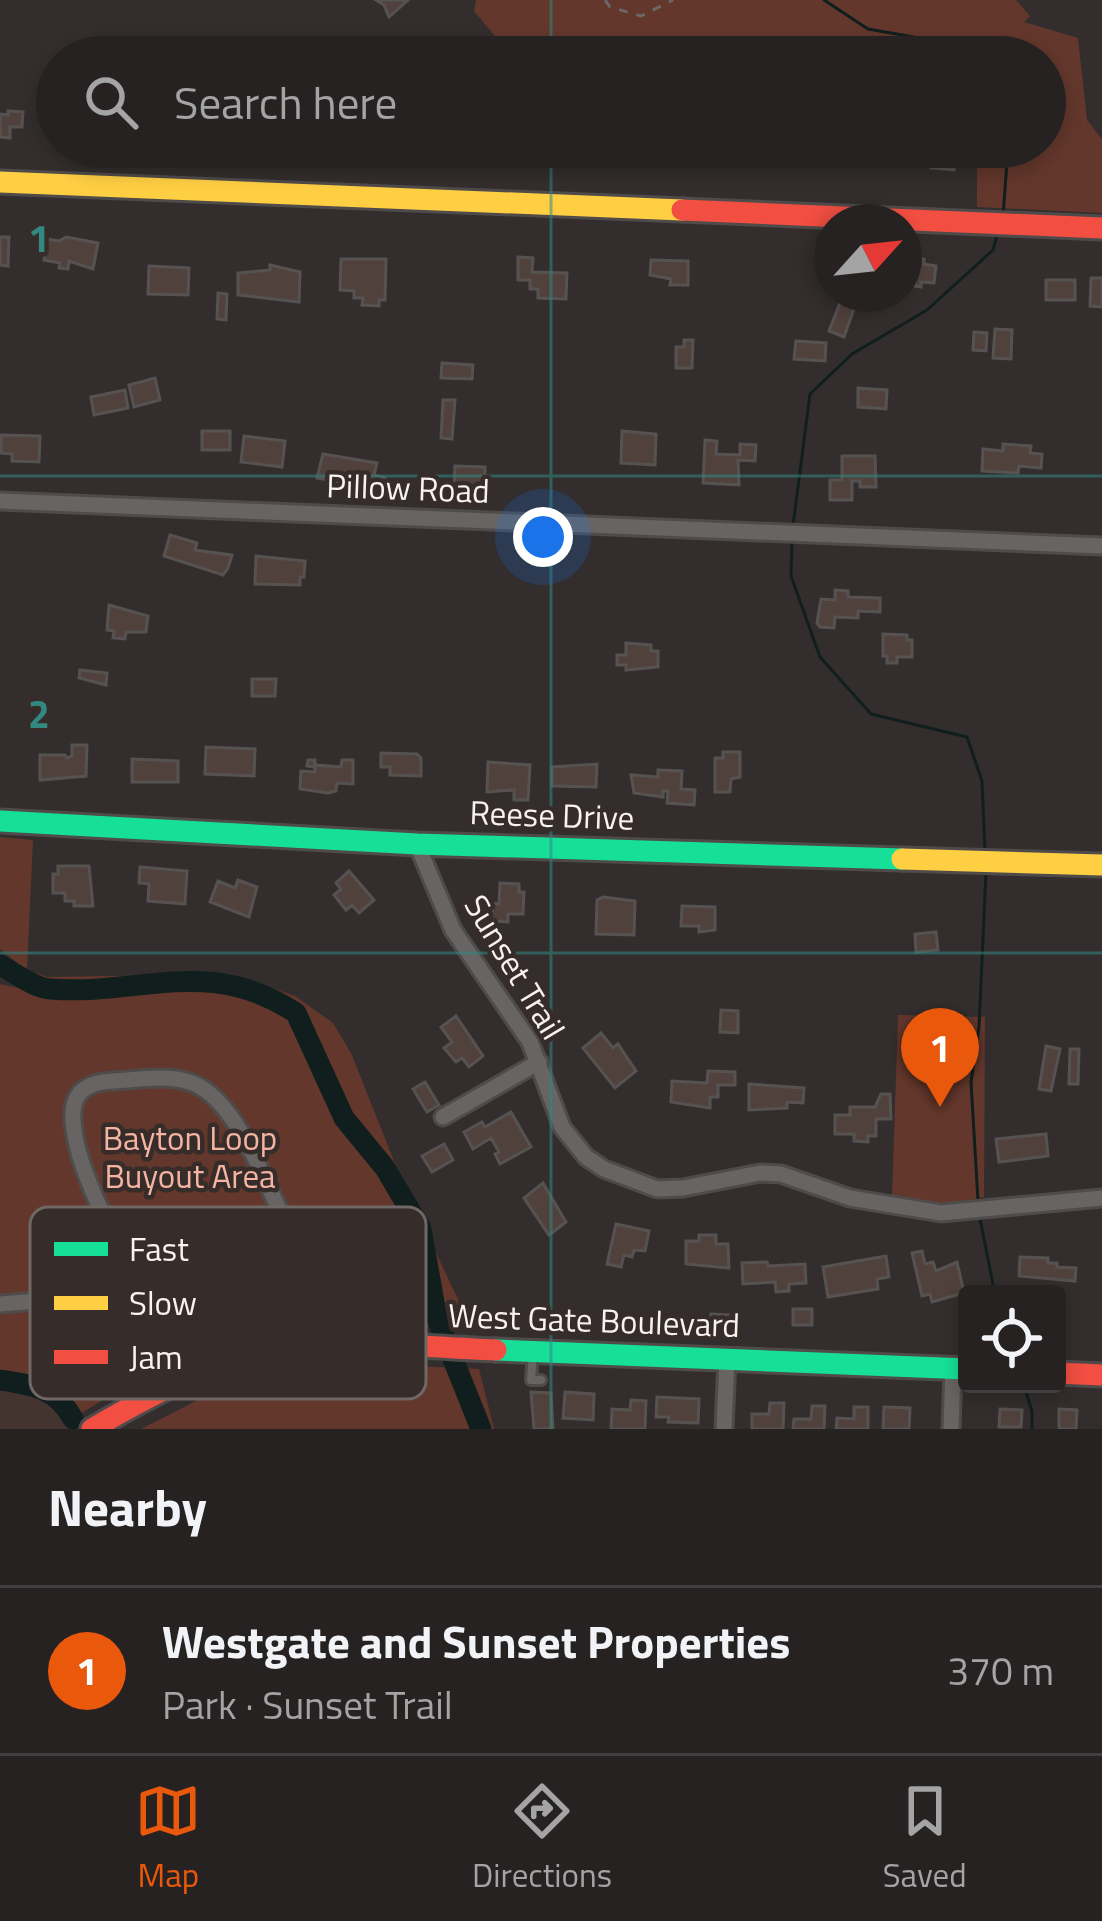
<!DOCTYPE html>
<meta charset="utf-8">
<style>
:root{--surface:#262222;--page:#2e2a2a;--text:#f1f3f6;--muted:#a4a4a5;--line:#423f40;--accent:#ea580c}
body{margin:0;font-family:"Titillium Web",sans-serif;background:var(--page);color:var(--text)}
.controls{position:absolute;right:36px;bottom:36px;display:grid;overflow:hidden;border-radius:12px;box-shadow:0 6px 18px #0003}
.controls button{width:108px;height:108px;display:grid;place-items:center;padding:0;border:0;border-bottom:3px solid var(--line);background:var(--surface);color:var(--text);font:60px sans-serif}
.compass{position:absolute;left:814px;top:204px;width:108px;height:108px;border-radius:50%;background:var(--surface);box-shadow:0 6px 18px #0003;rotate:63deg}
.you{position:absolute;left:543px;top:537px;width:42px;height:42px;margin:-30px;border:9px solid #fff;border-radius:50%;background:#1a73e8;box-shadow:0 0 0 18px #1a73e833}
.badge{display:grid;place-items:center;width:78px;height:78px;border-radius:50%;background:var(--accent);color:#fff;font-size:39px;font-weight:700}
.pin{position:absolute;translate:-50% -99px;filter:drop-shadow(0 3px 6px #0008)}
.pin::after{content:'';position:absolute;top:63px;width:42px;height:36px;background:inherit;clip-path:polygon(0 0,100% 0,50% 100%)}
.list{margin:0;padding:0;list-style:none}
h2{display:flex;justify-content:space-between;align-items:center;height:156px;margin:0;padding:0 48px;font-size:51px}
h2 small{font-size:39px;font-weight:400;color:var(--muted)}
.list li{display:grid;grid-template-columns:78px 1fr auto;gap:36px;align-items:center;box-sizing:border-box;height:168px;padding:0 48px;border-top:3px solid var(--line)}
.list b{display:block;font-size:45px;white-space:nowrap}
.list p{margin:0;font-size:39px;white-space:nowrap;color:var(--muted)}
.list em{font-size:39px;font-style:normal;color:var(--muted)}
.icon{flex:none;width:66px;height:66px;fill:none;stroke:currentColor;stroke-width:2;stroke-linecap:round;stroke-linejoin:round}
.map{position:relative;flex:none;width:1102px;height:1429px;overflow:hidden}
.search{position:absolute;background:var(--surface);box-shadow:0 6px 18px #0003;left:36px;right:36px;top:36px;height:132px;display:flex;align-items:center;gap:30px;box-sizing:border-box;padding:0 42px;border-radius:66px;color:var(--muted);font-size:45px}
.sheet{height:324px;background:var(--surface)}
nav{display:flex;justify-content:space-around;align-items:center;box-sizing:border-box;height:168px;border-top:3px solid var(--line);background:var(--surface);font-size:33px;color:var(--muted)}
nav a{display:grid;justify-items:center;gap:6px}
nav .on{color:var(--accent)}
.map>svg:first-child{display:block}
</style>
<div class="map">
<svg width="1102" height="1429" viewBox="0 0 1102 1429">
<rect width="100%" height="100%" fill="#332e2d"/>
<path fill="#433430" d="M0,1375L45,1384L67,1394L85,1429H0Z"/>
<path fill="#63372c" d="M476,0H1016L1030,16L1024,22L1078,38L1087,120L1102,139V213L977,207V147H1045V57H636L601,39L498,40L474,11Z
M0,837L33,840L27,970L47,977L230,974L295,996L333,1023L351,1053L402,1181L472,1329C406,1326 336,1317 270,1328C199,1340 138,1379 78,1415C60,1380 36,1382 0,1375V984L19,988L26,970L0,949Z
M898,1015L985,1017L984,1197L950,1205L892,1198Z
M347,1363L479,1369L494,1429H141L241,1378Z"/>
<g fill="none" stroke-linecap="round" stroke-linejoin="round">
<path stroke="#101f1e" stroke-width="3" d="M824,0L868,29L959,45L966,57
M1003,217L1008,147
M793,526L810,394L852,354L927,310L993,250L998,232
M792,542L791,576L820,657L871,714L967,737L982,781L985,850
M978,1201L971,1082L979,1027L986,871
M980,1219L995,1294
M1024,1386L1032,1411V1429"/>
<path stroke="#101f1e" stroke-width="21" d="M0,965C15,973 34,988 50,989C142,996 208,955 296,1013L344,1118L385,1168L421,1229L437,1319L481,1429
M0,1380C32,1385 57,1388 73,1419"/>
</g>
<path fill="#51413d" stroke="#565251" stroke-width="3" d="M376,0H408L389,17L384,5Z
M8,111L23,112L22,127H10V138L0,137V114L8,115Z
M442,147H478L477,157L441,155Z
M496,147H540L539,163L495,160Z
M772,147H813L812,165L785,160V164L771,163Z
M933,147H956L954,170L931,168Z
M0,237H9L8,266L0,265Z
M66,237L98,243L93,269L69,261L68,269L59,268L60,263L44,260L47,239L59,241Z
M518,257L533,258L532,272L567,273L566,299L538,298V289H530V280H518Z
M904,257L924,259V264L936,266L934,283L921,282V287L915,286L916,278L904,277Z
M341,259H386L385,300H379V306L362,305L363,298H354V291L340,290Z
M651,260L688,261V285H670L671,279L650,275Z
M270,265L300,272L299,302L238,295V273L270,270Z
M149,266L189,268L188,295L148,294Z
M1091,278H1102V307L1090,306Z
M1046,280H1075V300H1046Z
M218,293L227,294L226,320L217,319Z
M842,298L856,303L844,337L829,331Z
M995,329L1012,330L1011,359L993,358Z
M974,332L987,333L986,351L973,350Z
M684,340H693L692,368H676V347H684Z
M796,341L826,343L825,361L794,359Z
M442,363L473,365L472,379L441,378Z
M155,378L160,400L134,407L129,385Z
M858,388L887,390L886,409L858,407Z
M125,390L128,408L94,415L91,397Z
M443,400H455L452,439L441,438Z
M202,431H230V450H202Z
M622,431L656,434L655,465L621,463Z
M1,435L40,436L39,462L12,461V454L1,453Z
M244,436L285,441L282,467L241,462Z
M705,440L717,441L716,454L740,455V444L756,445L755,461L738,460L739,485L703,483Z
M1003,444L1031,446L1030,453L1042,454L1041,468L1019,466L1018,473L982,471L983,449L1003,451Z
M323,454L377,463L374,475L385,478L382,489L317,478Z
M842,456H875L876,487H860V481H852V500H830V480H842Z
M455,466L485,467V487L454,486Z
M170,535L197,543L195,550L232,555L228,568L223,575L164,556Z
M256,556L305,561L304,577H300V585L255,584Z
M835,590L848,591V597L880,598V612L858,611V618L835,617L834,628L820,627L817,623L821,599L835,600Z
M109,605L148,616L146,632H126L125,639L113,638L114,631L107,630Z
M883,634L907,635V640H912V657H897V663H887V656H883Z
M626,643L651,645V651H658V667L626,670V665H617V655H626Z
M80,670L107,673L106,685L79,678Z
M252,679H276L275,696H252Z
M72,745H87L86,776L40,780V755H65L67,758L72,756Z
M206,747L255,749L254,776L205,774Z
M723,752H740V777L731,779L730,792H715V758H723Z
M381,753L417,754L421,758V776L390,775V767H381Z
M132,759L178,761V782H132Z
M308,760H315V765L341,767L342,760H353V784L337,783L336,791L328,793L300,789L301,771L315,772V767L307,766Z
M488,762L530,765L528,800H514V790L487,792Z
M597,764L596,787L552,786V767Z
M658,770L682,771L681,789L695,790L694,805L667,803L668,791H663V797L634,793L631,775L658,777Z
M58,866H89L93,906H74V901H65V893H53V874H58Z
M140,867L187,871L185,904L148,901L149,884L139,883Z
M349,871L374,900L359,913L352,905L346,910L334,895L341,889L336,883Z
M238,880L257,887L249,917L210,902L218,881L235,888Z
M500,883L519,884V892H524L523,914H508V922L492,921V903L499,904Z
M603,897L635,901L634,935L596,934L597,900Z
M682,906L715,907V930L699,932V926H681Z
M936,932L938,950L916,952L915,934Z
M721,1010L738,1011V1033L720,1032Z
M456,1016L483,1056L469,1067L462,1058L456,1062L444,1048L452,1042L441,1027Z
M601,1033L613,1048L618,1044L636,1071L615,1088L583,1048Z
M1046,1046L1060,1049L1051,1091L1039,1089Z
M1070,1049H1079L1078,1084H1069Z
M708,1071L735,1072V1085H718V1097H710V1108L671,1102L672,1081L707,1083Z
M425,1082L439,1105L427,1112L413,1089Z
M749,1084L804,1088L803,1103L787,1102V1108L749,1110Z
M881,1094H890L891,1119H876V1136H868V1142L854,1141V1134H835V1115H850V1107H875Z
M511,1112L531,1147L500,1164L495,1154L499,1152L491,1138L473,1149L464,1132L482,1122L485,1127Z
M1046,1134L1048,1156L999,1162L996,1139Z
M444,1144L453,1160L432,1172L422,1156Z
M543,1183L566,1222L549,1235L524,1198Z
M616,1224L649,1231L645,1251L634,1250L632,1257L624,1255L621,1267L607,1264Z
M699,1235H716V1244H728L729,1268L686,1264V1241H699Z
M922,1251L925,1264L933,1262L936,1271L957,1262L964,1293L932,1302L930,1294L922,1296L912,1253Z
M886,1256L889,1277L877,1279L878,1289L828,1297L823,1267Z
M1020,1257L1048,1258V1263H1057V1267L1076,1268L1075,1281L1019,1276Z
M767,1262L768,1266L805,1264L806,1283L789,1284V1291L776,1292L775,1282L743,1284L742,1263Z
M793,1309H812V1325H793Z
M711,1314L728,1315L726,1332L710,1330Z
M531,1392L551,1393L553,1429H534Z
M565,1392L594,1394L593,1420L563,1418Z
M657,1397L699,1399L698,1423L668,1422L669,1417H656Z
M631,1400L646,1401L645,1429H611L612,1409L630,1410Z
M770,1403H784L783,1429H752V1414H769Z
M812,1406H825L824,1429H793L794,1419H811Z
M854,1407H868V1429H836L837,1418L854,1419Z
M884,1407L910,1408L909,1429H883Z
M1000,1409L1022,1410L1021,1427H999Z
M1059,1409L1077,1410L1076,1429H1059Z"/>
<g fill="none" stroke-linecap="round" stroke-linejoin="round">
<defs>
<path id="lane" d="M533,1352L531,1380H541"/>
<path id="street" d="M0,501L1102,546
M417,844L453,930L530,1042L562,1127L586,1157L604,1169L657,1189L683,1188L760,1173L781,1174L850,1198L941,1213L1102,1198
M443,1117L539,1062
M0,1304L51,1300L281,1213C261,1173 232,1092 186,1081C163,1075 135,1080 112,1081C92,1082 74,1089 73,1112C71,1159 110,1226 128,1270
M724,1429L727,1359
M951,1429L953,1368"/>
<path id="fast" d="M0,821L417,844L902,859
M496,1350L967,1369"/>
<path id="slow" d="M0,182L682,210
M902,859L1102,865"/>
<path id="jam" d="M682,210L1102,228
M1057,1373L1102,1375
M92,1429C164,1387 242,1345 327,1343C383,1342 440,1348 496,1350"/>
</defs>
<use href="#lane" stroke="#4f4b4a" stroke-width="14"/>
<use href="#street" stroke="#4f4b4a" stroke-width="21"/>
<use href="#fast" stroke="#4f4b4a" stroke-width="27"/>
<use href="#slow" stroke="#4f4b4a" stroke-width="27"/>
<use href="#jam" stroke="#4f4b4a" stroke-width="27"/>
<path stroke="#6a6766" stroke-width="3" stroke-dasharray="9 9" stroke-linecap="butt" d="M605,0L610,7L641,16L673,0"/>
<use href="#lane" stroke="#676463" stroke-width="8"/>
<use href="#street" stroke="#676463" stroke-width="15"/>
<use href="#fast" stroke="#16e098" stroke-width="21"/>
<use href="#slow" stroke="#ffcf43" stroke-width="21"/>
<use href="#jam" stroke="#f24e42" stroke-width="21"/>
</g>
<path fill="none" stroke="#328982" stroke-width="3" stroke-opacity="0.55" d="M551,0V57M551,147V1429M0,476H1102M0,953H1102"/>
<g text-anchor="middle" dominant-baseline="central" stroke-width="9" stroke-linejoin="round" paint-order="stroke">
<g font-size="33" fill="#f8f2f0" stroke="#362d2a">
<text transform="translate(408 488) rotate(2)">Pillow Road</text>
<text transform="translate(552 815) rotate(2)">Reese Drive</text>
<text transform="translate(515 967) rotate(59)">Sunset Trail</text>
<text transform="translate(594 1320) rotate(2)">West Gate Boulevard</text>
</g>
<g font-size="33" fill="#f5b3a2" stroke="#362d2a">
<text x="190" y="1138">Bayton Loop<tspan x="190" dy="38">Buyout Area</tspan></text>
</g>
</g>
<rect x="30" y="1207" width="396" height="192" rx="18" fill="#362d2a" stroke="#706865" stroke-width="3"/>
<rect x="54" y="1242" width="54" height="14" fill="#16e098"/>
<rect x="54" y="1296" width="54" height="14" fill="#ffcf43"/>
<rect x="54" y="1350" width="54" height="14" fill="#f24e42"/>
<g font-size="33" fill="#f8f2f0">
<text x="129" y="1261">Fast</text>
<text x="129" y="1315">Slow</text>
<text x="129" y="1369">Jam</text>
</g>
<g font-size="39" text-anchor="middle" font-weight="bold" fill="#328982" stroke="#362d2a" stroke-width="9" stroke-linejoin="round" paint-order="stroke">
<text x="39" y="252">1</text>
<text x="39" y="728">2</text>
</g>
</svg>
<div class="controls">
<button><svg class="icon" aria-label="locate" viewBox="0 0 24 24"><circle cx="12" cy="12" r="6"/><path d="M12 2v4M12 18v4M2 12h4M18 12h4"/></svg></button>
</div>
<svg class="compass" viewBox="-18 -18 36 36"><path d="M0-13l5 13h-10z" fill="#e53935"/><path d="M0 13l5-13h-10z" fill="#a4a4a5"/></svg>
<div class="you"></div>
<div class="pin badge" style="left:940px;top:1107px">1</div>
<div class="search"><svg class="icon" aria-label="search" viewBox="0 0 24 24"><circle cx="10" cy="10" r="6"/><path d="M15 15l6 6"/></svg>Search here</div>
</div>
<section class="sheet">
<h2>Nearby<small></small></h2>
<ul class="list">
<li><span class="badge">1</span><div><b>Westgate and Sunset Properties</b><p>Park · Sunset Trail</p></div><em>370 m</em></li>
</ul>
</section>
<nav>
<a class="on"><svg class="icon" aria-label="map" viewBox="0 0 24 24"><path d="M3 6l6-2 6 2 6-2v14l-6 2-6-2-6 2zM9 4v14M15 6v14"/></svg>Map</a>
<a><svg class="icon" aria-label="directions" viewBox="0 0 24 24"><path d="M12 3l9 9-9 9-9-9zM9 14v-3h6M13 9l2 2-2 2"/></svg>Directions</a>
<a><svg class="icon" aria-label="saved" viewBox="0 0 24 24"><path d="M7 4h10v16l-5-4-5 4z"/></svg>Saved</a>
</nav>
